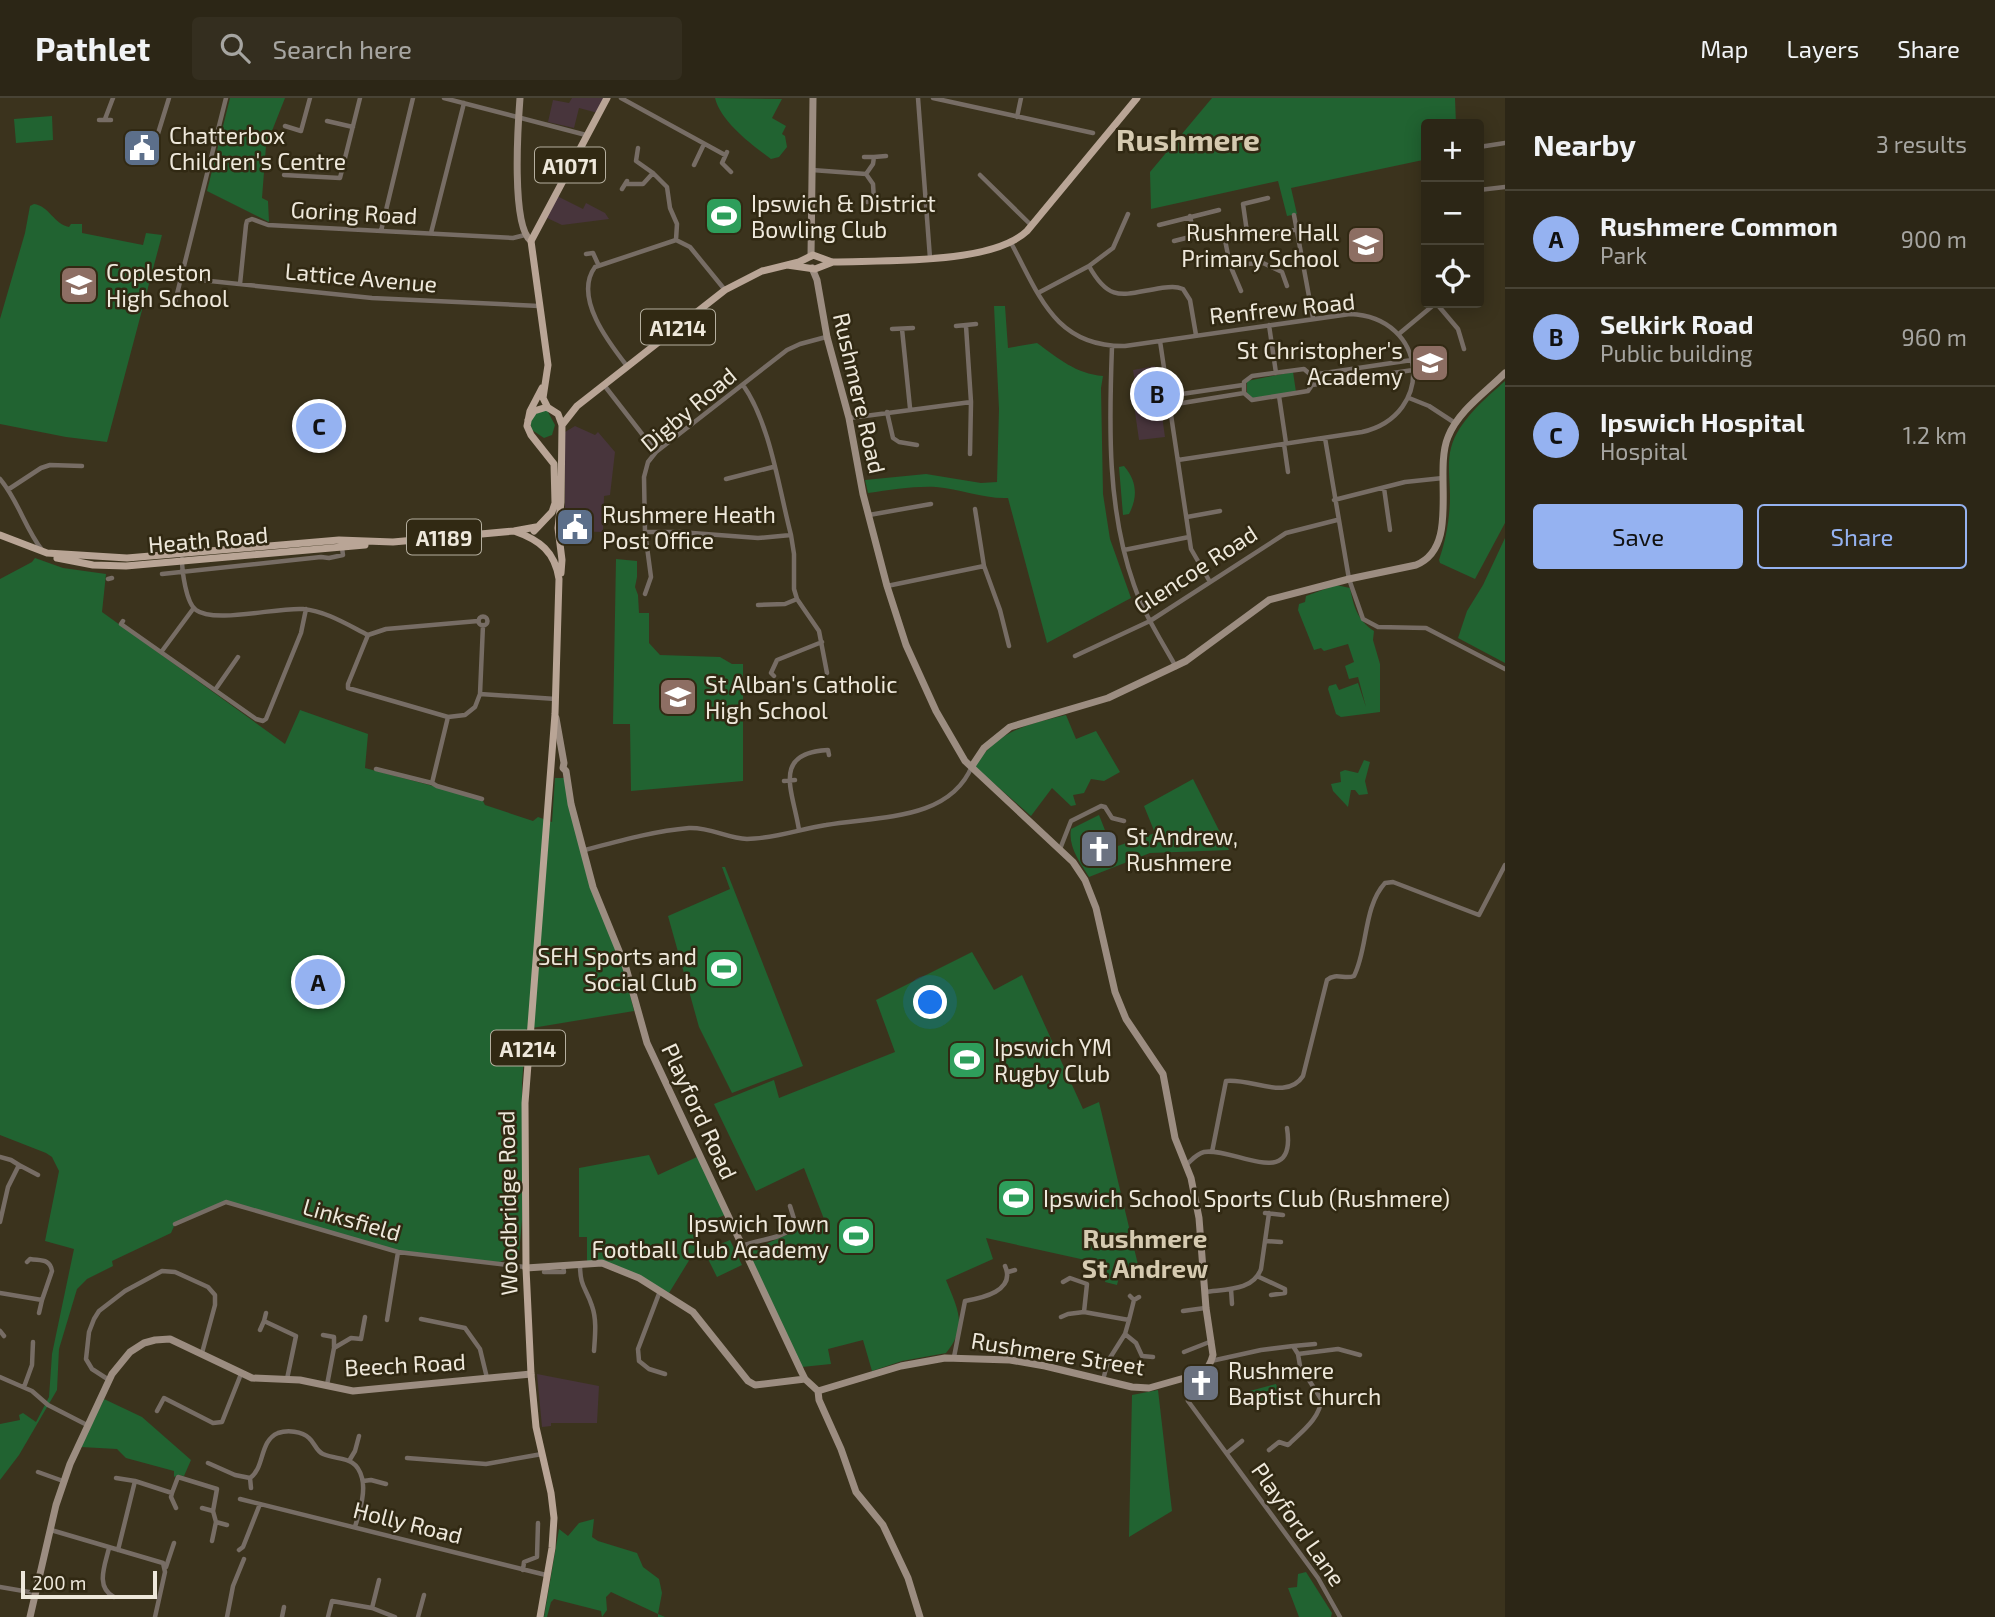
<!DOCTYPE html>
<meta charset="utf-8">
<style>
:root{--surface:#2c2616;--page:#342e1f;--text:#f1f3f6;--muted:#a6a5a1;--line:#484335;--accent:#95b2f1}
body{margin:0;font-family:"Exo 2",sans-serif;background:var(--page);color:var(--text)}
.controls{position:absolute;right:21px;top:21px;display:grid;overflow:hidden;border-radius:7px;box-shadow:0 4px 18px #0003}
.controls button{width:63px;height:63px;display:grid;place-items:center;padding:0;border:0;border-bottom:2px solid var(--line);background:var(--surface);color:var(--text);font:35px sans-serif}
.scale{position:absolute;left:21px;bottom:18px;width:136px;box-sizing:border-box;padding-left:7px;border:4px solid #eee8db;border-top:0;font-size:19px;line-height:24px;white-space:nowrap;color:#eee8db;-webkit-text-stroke:5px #312913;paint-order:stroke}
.you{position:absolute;left:931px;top:905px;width:24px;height:24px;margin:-18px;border:5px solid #fff;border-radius:50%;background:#1a73e8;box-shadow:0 0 0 10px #1a73e833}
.badge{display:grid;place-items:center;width:46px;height:46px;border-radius:50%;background:var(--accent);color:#111;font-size:23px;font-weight:700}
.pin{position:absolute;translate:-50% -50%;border:4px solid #fff;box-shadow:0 2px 7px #0006}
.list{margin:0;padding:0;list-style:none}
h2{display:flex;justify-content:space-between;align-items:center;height:91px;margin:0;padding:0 28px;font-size:30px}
h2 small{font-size:23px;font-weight:400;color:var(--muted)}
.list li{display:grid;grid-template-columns:46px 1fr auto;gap:21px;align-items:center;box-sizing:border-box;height:98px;padding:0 28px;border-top:2px solid var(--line)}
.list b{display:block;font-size:26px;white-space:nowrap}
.list p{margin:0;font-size:23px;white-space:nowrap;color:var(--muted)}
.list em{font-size:23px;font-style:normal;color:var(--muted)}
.actions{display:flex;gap:14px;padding:21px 28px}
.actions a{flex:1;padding:16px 0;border:2px solid var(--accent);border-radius:7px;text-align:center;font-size:24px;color:var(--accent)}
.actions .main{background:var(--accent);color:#111}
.icon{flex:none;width:38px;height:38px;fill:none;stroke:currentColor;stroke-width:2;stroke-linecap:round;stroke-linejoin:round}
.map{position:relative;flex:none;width:1505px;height:1519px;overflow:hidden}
header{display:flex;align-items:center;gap:42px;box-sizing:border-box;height:98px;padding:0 35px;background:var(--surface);border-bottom:2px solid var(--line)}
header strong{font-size:33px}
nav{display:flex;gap:38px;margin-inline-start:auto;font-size:24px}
.search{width:490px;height:63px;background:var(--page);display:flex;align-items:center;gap:18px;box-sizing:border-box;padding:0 24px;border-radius:7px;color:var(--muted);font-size:26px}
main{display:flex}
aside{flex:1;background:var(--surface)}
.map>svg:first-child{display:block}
</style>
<header>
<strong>Pathlet</strong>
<div class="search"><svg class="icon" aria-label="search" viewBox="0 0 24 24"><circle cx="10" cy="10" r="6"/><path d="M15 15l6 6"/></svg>Search here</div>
<nav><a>Map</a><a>Layers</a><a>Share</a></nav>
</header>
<main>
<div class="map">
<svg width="1505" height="1519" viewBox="0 0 1505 1519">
<rect width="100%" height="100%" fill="#3b331d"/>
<path fill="#48353c" d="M572,0H607L598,15L579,10L574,30L548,24L553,2L569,5Z
M555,97L583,111L586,105L605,115L609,121L562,127L545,119Z
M1155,268L1165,339L1139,342L1131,286L1135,285L1133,272Z
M575,328L595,337L598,334L615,354L610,397L604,398L603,434L565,433V334Z
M537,1276L599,1288L597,1325H551V1328L542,1329Z"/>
<path fill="#216331" d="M230,0H285L266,48L262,100L268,103L269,124L207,93Z
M715,0L782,1L772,20L786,28L782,36L785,38L787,49L779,59L771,61C752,47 721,24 715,0Z
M1212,0H1455L1456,26H1426V49L1422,50L1423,62L1291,90L1297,116L1287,118L1278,83L1151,111L1150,74Z
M52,18L53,42L16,45L14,21Z
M735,105L736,130L712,131L711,106Z
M34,106C49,108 54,126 69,129L71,126H82V135L143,147L146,135L162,137L107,344L66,339L0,326V221L25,135L30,108Z
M994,208H1005L1008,250L1037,245C1058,260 1076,276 1103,278L1101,290L1103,396L1110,441L1131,500L1047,545L1008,400C984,401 960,391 936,389C913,388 891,392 868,395L865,382L926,376L981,385L997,384L999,311Z
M1293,274L1296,294L1253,300L1247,297V283Z
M1505,283V425L1475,481L1440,465L1439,462C1446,442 1450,419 1450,398C1450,382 1447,365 1451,350C1458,323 1486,300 1505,283Z
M547,312L555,327L552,337L544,340L532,332L530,323L535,315Z
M1124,368C1137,383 1138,399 1129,416L1123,417L1119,369Z
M1505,440V565L1458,540L1467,513L1483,487Z
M35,460L63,470L106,476L102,514L285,646L300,612L368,636L365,670L482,701L485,707L533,723L538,719L552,724L555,680H564L569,708L624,873L634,913L526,931L522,985V1122L519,1156L497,1165L398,1154L226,1104L175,1126L171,1135L112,1163L113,1168L87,1181L77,1191L59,1251L57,1292L19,1357L0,1382V1326L20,1322L19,1317L23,1315L36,1324L49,1299L52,1256L74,1151L45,1143L59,1073L52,1059L46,1055L0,1037V481L32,464Z
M616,461L637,463V479L635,489L638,497L639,515H649V545L660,557L720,559L732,566H743V683L631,693L630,626H613Z
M1336,487L1350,490C1354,509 1357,522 1374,533L1373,542L1380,566V614L1341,619L1336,616L1328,591L1329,588L1336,586L1339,592L1358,585L1366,609L1358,579L1349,581L1345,568L1354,564L1348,546L1324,553L1321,550L1314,552L1298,512L1299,506L1305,504L1306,498Z
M1066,617L1076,641L1096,633L1120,674L1104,683L1091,681L1084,695L1073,697L1076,707L1071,708L1052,690L1031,718L974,668C1000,632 1025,627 1066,617Z
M1364,662L1370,664L1365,683L1368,696L1359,697L1355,692H1351L1348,709L1333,693L1331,686L1341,684L1340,674L1345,672L1358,675Z
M1193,681L1229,752L1150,755L1089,779C1080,764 1068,749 1071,731L1099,717L1112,750L1155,735L1144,708Z
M722,769H725L803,968L732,995L699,929L668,818L730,791Z
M972,854L994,892L1022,877L1083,1011L1099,1004L1140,1175L1121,1171L1117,1187L1105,1184L1108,1167L986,1140L993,1161L946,1182C958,1212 968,1228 946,1255L902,1263L872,1273L863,1242L828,1251L831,1266L802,1269L747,1154L824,1121L804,1070L756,1093L714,1006L774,982L779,1000L895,954L876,902Z
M649,1057L658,1077L697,1059L725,1117L695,1129L701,1143L669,1195C642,1180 619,1164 587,1163V1139H579V1070Z
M730,1142L742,1167L717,1179L704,1153Z
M1276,1286L1281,1300L1251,1310L1246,1294Z
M1158,1292L1172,1413L1129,1439L1132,1297Z
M104,1301L142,1319L191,1362L184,1378L178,1377L174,1379V1373L126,1360L117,1351L81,1349Z
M594,1421L592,1439L598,1443L637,1455L643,1469L659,1481L662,1495L658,1516L665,1519H658V1516L611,1494L606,1499L607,1512L602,1519L601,1513L554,1501L551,1504L547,1519H544L559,1431L568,1438L579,1425Z
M1306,1474L1332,1515L1331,1519H1299L1288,1490L1297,1489L1298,1476Z"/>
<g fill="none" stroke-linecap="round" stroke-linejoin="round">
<path stroke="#776d65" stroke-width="4.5" d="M444,0L586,37
M621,0L725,57
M918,0L930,160
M933,0L1093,35
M1017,19L1021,0
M105,21L113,0
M99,22H111
M327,23L353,29
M285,28L301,33L310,0
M1479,49L1505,45
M638,50L636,63L653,75
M727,54L722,65L731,74
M151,58L169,0
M864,59H874L873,66L866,76
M874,59L886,58
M694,67L704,46
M812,72L866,76L873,86L874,102L867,104
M284,77L340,80L360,0
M980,77L1031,127
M626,86H643L653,75L667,89L670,110L677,126L676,142
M622,91L627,83
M1479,92L1505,89
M874,102L881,104
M1294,117L1313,220
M1190,118L1194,138
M1159,127L1219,112
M381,133L413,0
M1247,134L1243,106L1268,100
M431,135L464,5
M1224,137L1230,167L1241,193
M1010,143C1039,196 1054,249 1125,248L1350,216C1428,219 1436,317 1362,334L1178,362
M1174,143L1194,138L1247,134L1265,138L1298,131
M586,156L593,155L598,166
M1230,167L1263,165L1282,174L1287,188
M1089,168C1110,206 1123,196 1161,190C1169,189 1175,188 1183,191L1190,202L1196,237
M181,180L372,200L539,208
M240,186L246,127L247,123L252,121L268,127L513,140L525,137
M1038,195L1089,168L1113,150L1128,116
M175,204L226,0
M1436,205L1458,231L1464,251
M1269,227L1276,275
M956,228L976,226
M966,228L971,304L970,356
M892,231L913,230
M902,231L910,310
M1400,235L1436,205
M1160,243L1191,451L1210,484
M1112,248C1109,328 1107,411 1134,487C1144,516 1161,542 1176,569
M627,268C609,245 573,199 595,169L676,142L690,149L725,192
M1304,271L1311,277L1312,287L1308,293L1252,302L1244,295V284L1252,278Z
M1311,277L1412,262
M604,287L656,354
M743,287C770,325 779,391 791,437L794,456V491L797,501L819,533L827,575
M1312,287L1413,272
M1168,298L1243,287
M1279,298L1286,345
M1409,300L1429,308L1455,325
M1170,307L1244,295
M887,314L893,340L899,344L917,347
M850,320L971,304
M1325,340L1349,481L1363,521L1378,529L1426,530L1505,571
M1284,346L1288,374
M0,381C18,402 25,430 42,452
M726,381L773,369
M1384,390L1390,432
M9,391L41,370L50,367L82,368
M1334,402L1405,384L1443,380
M975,411L984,468L1000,512L1009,548
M869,417L931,406
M1187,419L1220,413
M645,434H679L758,440L791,437
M1124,452L1189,439
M182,461C182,473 186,505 196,512C214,526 278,509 303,511C326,513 348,527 368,537
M162,476L321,459L329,460L343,457L342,450
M108,481L112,480
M887,488L984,468
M645,496L651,479L645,434L644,379L648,364L656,354L787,252L800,246L826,239
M758,507L785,506L797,501
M478.5 523a4.5 4.5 0 1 1 9 0a4.5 4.5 0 1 1-9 0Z
M123,523L121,526L256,621L263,623L266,621L301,535L306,511
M478,523L386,531L368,537L348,586V590L448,619L465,617L475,609L480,596L483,527
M162,553L193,511
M1075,558L1150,523L1286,435L1337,422
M774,578L771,575L777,562L822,544
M215,592L238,559
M480,596L556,601
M376,671L432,685L437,688L482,701
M784,683L795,682
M432,685L448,619
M799,732C793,693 771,655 828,652L829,657
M1060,751L1071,723L1101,708L1105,709L1112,720L1124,723
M585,752C619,743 654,733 689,730C710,729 727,740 747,741C773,741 800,731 826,727C875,718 949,724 972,668
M1212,1054L1226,983C1252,980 1287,1003 1303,978L1327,882C1336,874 1345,882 1354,878C1368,851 1363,809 1385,785L1393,784L1479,817L1505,767
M0,1059L11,1062L19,1067L8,1089L0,1124
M19,1067L38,1077
M1186,1067C1192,1062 1196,1056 1204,1054C1234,1049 1297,1094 1287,1030
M1265,1115L1283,1117
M175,1126L226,1104L398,1154L525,1169
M1266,1143L1281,1144
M742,1148C759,1141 777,1142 792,1131L795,1124L790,1108
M580,1166C580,1190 586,1189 592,1208C597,1222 595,1238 594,1253
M544,1174H564L563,1167
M1008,1174L1015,1172
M1259,1179L1285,1191V1195L1271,1197
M1063,1184L1070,1180L1087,1186L1084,1214L1129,1222L1125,1236L1108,1263L1103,1282
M1231,1191L1232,1206
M660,1193L638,1251L639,1263L649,1271L665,1276
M1205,1194C1226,1191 1253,1193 1261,1171L1269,1115
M0,1195L42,1202L52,1173C50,1160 40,1163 30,1161L27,1164
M1130,1198L1134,1202L1139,1199
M1183,1213L1205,1210
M39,1215L42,1202
M266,1215L264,1223L296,1238L287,1281
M1061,1219L1068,1216L1084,1214
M421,1221L465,1230L480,1251L487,1280
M387,1222L398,1154
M1129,1222L1134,1202
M260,1232L264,1223
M0,1233L4,1238
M1125,1236L1136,1245L1142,1258L1153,1259
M323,1237L334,1239V1249
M1293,1248L1315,1246
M1184,1254L1212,1243
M1298,1256L1338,1251L1360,1257
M954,1259L965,1203C982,1200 1016,1193 1005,1168
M1211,1263L1261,1252L1293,1248L1298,1256L1300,1268L1321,1301C1321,1320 1300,1335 1288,1347L1279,1344L1269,1352
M0,1279L32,1293L48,1307L87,1327
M1184,1281L1188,1303L1318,1480L1340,1519
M109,1282L92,1271L86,1261L89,1234L94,1221L99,1213L125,1193L162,1173L175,1174L208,1189L215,1197V1207L202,1255
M327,1287L334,1250L351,1240L361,1241L365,1219
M24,1289L32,1267L33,1244
M157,1313L164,1300L213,1325L222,1324L241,1276
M1227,1355L1242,1343
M407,1360L486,1366L542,1356
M349,1363L355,1353L359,1338
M208,1365L235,1377L250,1380C265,1370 259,1343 278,1335C287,1332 302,1333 309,1340C315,1345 316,1353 323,1356C339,1363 356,1357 362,1380C366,1395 359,1415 355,1429
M38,1374L63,1383
M116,1380L135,1383
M250,1380L251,1390
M363,1383L371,1382L386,1386
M172,1395L171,1399L176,1410
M240,1401L546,1477
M202,1410L213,1413
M51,1432L163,1465L165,1474L155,1519
M212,1443L216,1424
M109,1450C105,1467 95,1489 114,1499
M118,1452L135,1383L172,1395L178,1379L217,1391L213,1413L216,1424L227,1427
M239,1452L243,1449L260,1406
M166,1469L174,1445
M523,1472L524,1464L537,1459L538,1425
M0,1489L35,1495
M372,1510L379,1482
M227,1519L233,1488L244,1461
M282,1519L284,1509
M328,1519L332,1503L372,1510L395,1519
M418,1519L424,1497"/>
<path stroke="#9c8d81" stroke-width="7" d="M520,0C518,26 511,128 531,143
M811,158L813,0
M812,170L817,182L827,239L849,320L863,396L887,488L906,547L936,613L965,663L1073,764L1085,782L1096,810L1115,894L1126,921L1163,976L1175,1040L1191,1080L1199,1120L1206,1210L1213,1257L1211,1263L1208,1269L1195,1277L1149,1290L1132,1289L1045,1268L1010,1262L945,1260L901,1268L818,1293
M556,620L564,665L563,670L566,673L571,706L593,789L626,870L647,945L801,1273L805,1281L818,1293L819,1302L841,1351L856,1394L883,1427L908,1480L920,1519
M972,668L984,650L1010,629L1108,600L1186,563L1269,502L1349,481L1416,467C1461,449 1433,375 1448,339C1458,313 1486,294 1505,275
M526,1170L602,1165L639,1180L693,1214L748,1283L755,1287L805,1281
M30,1519L56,1407L70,1366L112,1276L130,1254L144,1245L155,1242L170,1241L252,1280L300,1282L353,1293L531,1276"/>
<path stroke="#b9a596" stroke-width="7" d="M787,167L815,171L833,164C883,162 991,167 1027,133L1137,0
M548,310L543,300L548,267L531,143L607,0
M528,322L534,313L547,309L558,316L562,327L561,404L558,430L562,462L561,475
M562,327L577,308L725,192L762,173L799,164L813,157L832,164
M514,433C540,442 555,454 559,481L555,616L525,1005L526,1170L531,1276L536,1329L551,1395L554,1420L552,1450L540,1519
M534,433L552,414L555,405L554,366L531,337L527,328L530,313L542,290
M0,437L47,455L127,460L339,442L393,444L514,433L536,429
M57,460L93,467L126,468L365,447"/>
</g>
<defs>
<symbol id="civic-square" viewBox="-11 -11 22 22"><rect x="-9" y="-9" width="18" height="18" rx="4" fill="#5c6f8a" stroke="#312913"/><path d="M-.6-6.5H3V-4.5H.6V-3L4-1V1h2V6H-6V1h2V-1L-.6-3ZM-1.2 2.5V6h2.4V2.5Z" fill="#fff"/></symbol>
<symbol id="stadium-square" viewBox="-11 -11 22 22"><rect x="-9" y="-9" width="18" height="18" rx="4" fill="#2e9e5b" stroke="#312913"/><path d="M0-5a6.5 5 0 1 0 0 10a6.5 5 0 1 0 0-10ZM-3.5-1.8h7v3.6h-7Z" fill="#fff"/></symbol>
<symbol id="school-square" viewBox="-11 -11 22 22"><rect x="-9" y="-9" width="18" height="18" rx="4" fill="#8d6e63" stroke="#312913"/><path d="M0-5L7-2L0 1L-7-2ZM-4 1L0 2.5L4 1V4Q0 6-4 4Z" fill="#fff"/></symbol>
<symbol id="church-square" viewBox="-11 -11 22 22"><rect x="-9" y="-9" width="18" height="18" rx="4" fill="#6b7280" stroke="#312913"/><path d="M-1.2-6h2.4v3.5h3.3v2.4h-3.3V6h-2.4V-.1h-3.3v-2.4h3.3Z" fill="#fff"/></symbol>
</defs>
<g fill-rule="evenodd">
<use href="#civic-square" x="120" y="28" width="44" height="44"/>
<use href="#stadium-square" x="702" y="96" width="44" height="44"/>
<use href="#school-square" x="1344" y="125" width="44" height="44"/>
<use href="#school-square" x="57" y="165" width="44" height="44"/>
<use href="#school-square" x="1408" y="243" width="44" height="44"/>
<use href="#civic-square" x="553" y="407" width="44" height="44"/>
<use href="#school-square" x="656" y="577" width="44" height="44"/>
<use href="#church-square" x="1077" y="729" width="44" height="44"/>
<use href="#stadium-square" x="702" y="849" width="44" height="44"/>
<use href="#stadium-square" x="945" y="940" width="44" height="44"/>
<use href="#stadium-square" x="994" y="1078" width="44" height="44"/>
<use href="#stadium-square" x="834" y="1116" width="44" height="44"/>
<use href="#church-square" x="1179" y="1263" width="44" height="44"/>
</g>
<g text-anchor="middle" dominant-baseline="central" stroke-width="5" stroke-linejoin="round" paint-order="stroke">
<g fill="#312913" stroke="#b5af9f" stroke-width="2">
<rect x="535" y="49.5" width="70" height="35" rx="5"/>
<rect x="641" y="211.5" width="74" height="35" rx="5"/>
<rect x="407" y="421.5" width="74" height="35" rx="5"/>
<rect x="491" y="932.5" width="74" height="35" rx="5"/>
</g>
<g font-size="21" font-weight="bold" fill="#eee8db">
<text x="570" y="67">A1071</text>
<text x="678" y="229">A1214</text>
<text x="444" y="439">A1189</text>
<text x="528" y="950">A1214</text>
</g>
<g font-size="23" fill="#eee8db" stroke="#312913" text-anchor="start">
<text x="169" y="37">Chatterbox<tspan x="169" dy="26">Children's Centre</tspan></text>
<text x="751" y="105">Ipswich &amp; District<tspan x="751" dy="26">Bowling Club</tspan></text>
<text x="1339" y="134" text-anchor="end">Rushmere Hall<tspan x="1339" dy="26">Primary School</tspan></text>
<text x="106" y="174">Copleston<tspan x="106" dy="26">High School</tspan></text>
<text x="1403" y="252" text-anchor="end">St Christopher's<tspan x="1403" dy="26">Academy</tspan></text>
<text x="602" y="416">Rushmere Heath<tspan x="602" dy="26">Post Office</tspan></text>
<text x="705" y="586">St Alban's Catholic<tspan x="705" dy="26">High School</tspan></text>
<text x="1126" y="738">St Andrew,<tspan x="1126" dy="26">Rushmere</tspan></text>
<text x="697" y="858" text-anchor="end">SEH Sports and<tspan x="697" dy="26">Social Club</tspan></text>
<text x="994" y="949">Ipswich YM<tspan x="994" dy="26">Rugby Club</tspan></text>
<text x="1043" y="1100">Ipswich School Sports Club (Rushmere)</text>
<text x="829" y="1125" text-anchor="end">Ipswich Town<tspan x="829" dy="26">Football Club Academy</tspan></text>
<text x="1228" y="1272">Rushmere<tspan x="1228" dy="26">Baptist Church</tspan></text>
</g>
<g font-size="23" fill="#eee8db" stroke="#312913">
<text transform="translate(354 114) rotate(3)">Goring Road</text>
<text transform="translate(361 179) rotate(5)">Lattice Avenue</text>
<text transform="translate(1282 210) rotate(-6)">Renfrew Road</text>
<text transform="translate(860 295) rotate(77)">Rushmere Road</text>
<text transform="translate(688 311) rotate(-40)">Digby Road</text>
<text transform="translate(208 441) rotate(-5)">Heath Road</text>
<text transform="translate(1195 471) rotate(-33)">Glencoe Road</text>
<text transform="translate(700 1013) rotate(65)">Playford Road</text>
<text transform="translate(507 1105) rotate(-91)">Woodbridge Road</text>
<text transform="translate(352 1121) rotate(16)">Linksfield</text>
<text transform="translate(1058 1255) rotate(9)">Rushmere Street</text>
<text transform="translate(405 1266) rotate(-3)">Beech Road</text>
<text transform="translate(408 1424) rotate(14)">Holly Road</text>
<text transform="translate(1299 1426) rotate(55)">Playford Lane</text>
</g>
<g font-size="26" font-weight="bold" fill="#d5cab0" stroke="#312913">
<text x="1145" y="1139">Rushmere<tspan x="1145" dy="30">St Andrew</tspan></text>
</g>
<g font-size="30" font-weight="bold" fill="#d5cab0" stroke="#312913">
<text x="1188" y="41">Rushmere</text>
</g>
</g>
</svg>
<div class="controls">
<button>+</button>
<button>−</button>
<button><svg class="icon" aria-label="locate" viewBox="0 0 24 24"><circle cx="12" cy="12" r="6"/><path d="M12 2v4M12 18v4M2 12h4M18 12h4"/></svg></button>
</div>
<div class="scale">200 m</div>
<div class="you"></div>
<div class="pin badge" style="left:318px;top:884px">A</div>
<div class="pin badge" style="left:1157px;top:296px">B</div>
<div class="pin badge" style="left:319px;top:328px">C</div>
</div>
<aside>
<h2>Nearby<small>3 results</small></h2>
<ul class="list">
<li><span class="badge">A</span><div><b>Rushmere Common</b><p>Park</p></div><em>900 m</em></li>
<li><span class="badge">B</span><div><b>Selkirk Road</b><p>Public building</p></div><em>960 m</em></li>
<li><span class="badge">C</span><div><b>Ipswich Hospital</b><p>Hospital</p></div><em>1.2 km</em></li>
</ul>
<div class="actions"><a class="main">Save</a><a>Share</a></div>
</aside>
</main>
